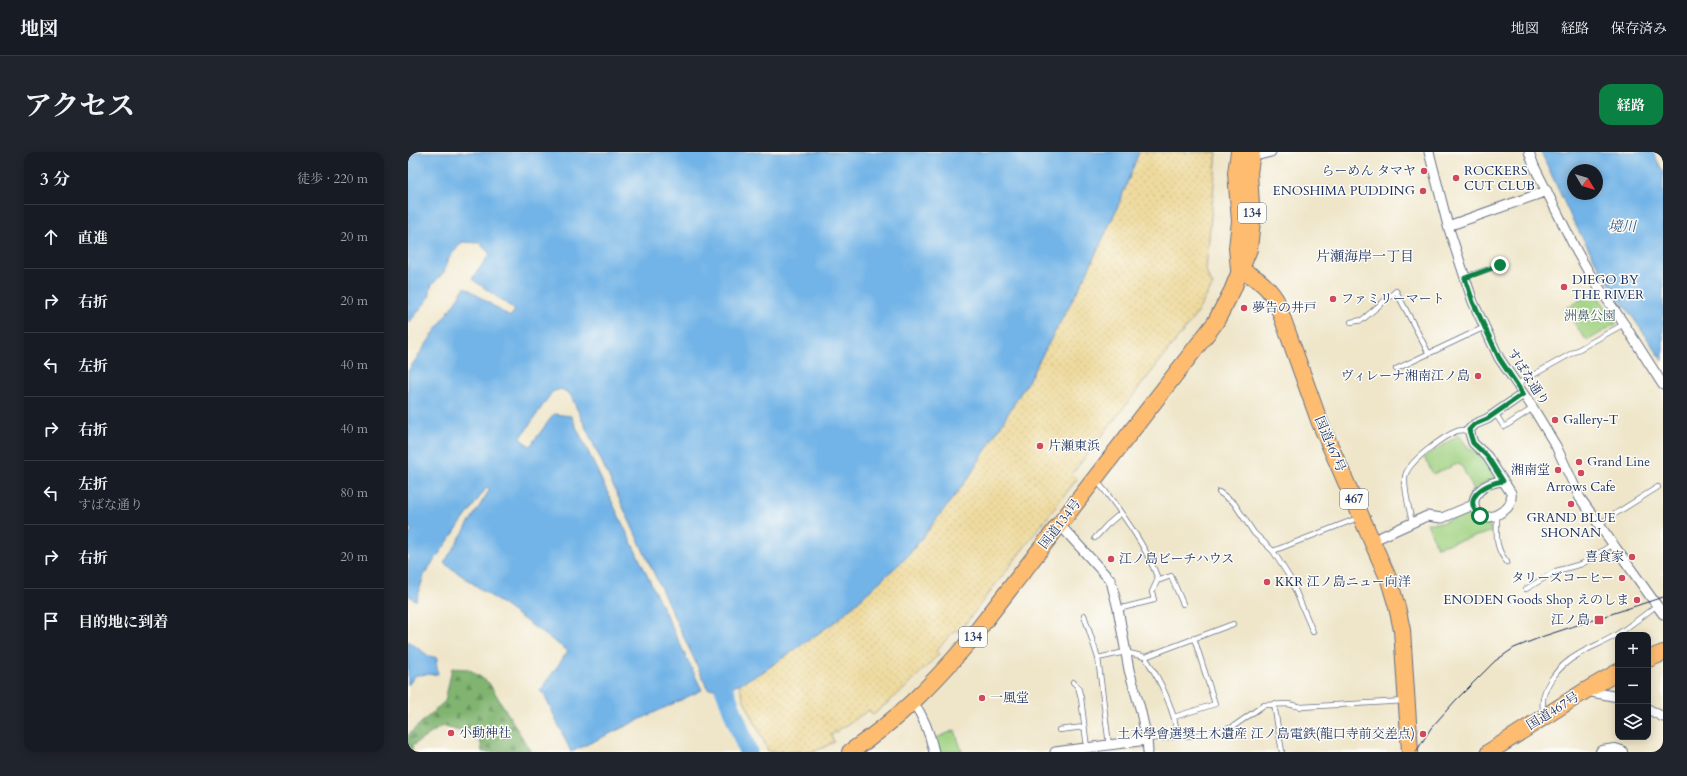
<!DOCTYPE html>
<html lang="ja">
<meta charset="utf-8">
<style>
:root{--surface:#171b24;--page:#20242c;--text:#f1f3f6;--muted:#9ea1a6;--line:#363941;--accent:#0b8043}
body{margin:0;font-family:Cardo,"Noto Serif JP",serif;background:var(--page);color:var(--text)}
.controls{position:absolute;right:12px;bottom:12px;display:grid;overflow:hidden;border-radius:8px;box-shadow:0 2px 10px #0003}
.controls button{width:36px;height:36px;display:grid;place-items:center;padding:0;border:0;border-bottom:1px solid var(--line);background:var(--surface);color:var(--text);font:20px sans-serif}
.compass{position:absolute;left:1159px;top:12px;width:36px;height:36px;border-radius:50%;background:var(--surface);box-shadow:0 2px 10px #0003;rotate:128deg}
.stop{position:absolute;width:12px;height:12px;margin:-9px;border:3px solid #0b8043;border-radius:50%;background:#fff}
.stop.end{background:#0b8043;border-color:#fff;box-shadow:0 1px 4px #0008}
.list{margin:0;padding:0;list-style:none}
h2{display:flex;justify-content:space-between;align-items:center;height:52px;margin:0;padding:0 16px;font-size:17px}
h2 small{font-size:13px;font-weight:400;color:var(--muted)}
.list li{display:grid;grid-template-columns:26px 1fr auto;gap:12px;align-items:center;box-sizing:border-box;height:64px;padding:0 16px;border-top:1px solid var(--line)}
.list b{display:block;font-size:15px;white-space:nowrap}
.list p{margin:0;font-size:13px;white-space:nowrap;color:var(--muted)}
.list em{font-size:13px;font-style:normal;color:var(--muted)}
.icon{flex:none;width:22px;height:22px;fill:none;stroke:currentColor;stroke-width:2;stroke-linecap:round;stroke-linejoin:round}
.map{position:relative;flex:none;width:1255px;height:600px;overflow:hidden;border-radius:12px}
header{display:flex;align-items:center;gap:24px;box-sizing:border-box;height:56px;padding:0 20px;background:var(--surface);border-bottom:1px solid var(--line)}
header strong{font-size:19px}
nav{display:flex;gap:22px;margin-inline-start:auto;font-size:14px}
.intro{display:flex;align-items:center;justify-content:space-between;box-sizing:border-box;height:96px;padding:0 24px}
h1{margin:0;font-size:28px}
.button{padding:10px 18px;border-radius:12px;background:var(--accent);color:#fff;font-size:14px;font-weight:700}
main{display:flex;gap:24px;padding:0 24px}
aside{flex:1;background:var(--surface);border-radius:12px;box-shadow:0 2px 10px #0003}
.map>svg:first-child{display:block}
</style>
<header>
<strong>地図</strong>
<nav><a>地図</a><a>経路</a><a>保存済み</a></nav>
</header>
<div class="intro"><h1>アクセス</h1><a class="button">経路</a></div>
<main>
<aside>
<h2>3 分<small>徒歩 · 220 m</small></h2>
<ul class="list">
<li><svg class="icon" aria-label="ahead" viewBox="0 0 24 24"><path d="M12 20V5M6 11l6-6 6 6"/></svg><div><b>直進</b></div><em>20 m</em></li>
<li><svg class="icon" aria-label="right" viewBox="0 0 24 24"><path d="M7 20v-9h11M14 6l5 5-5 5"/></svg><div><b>右折</b></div><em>20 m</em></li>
<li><svg class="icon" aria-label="left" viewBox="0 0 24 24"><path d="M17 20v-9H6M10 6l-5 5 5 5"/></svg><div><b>左折</b></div><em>40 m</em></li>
<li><svg class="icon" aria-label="right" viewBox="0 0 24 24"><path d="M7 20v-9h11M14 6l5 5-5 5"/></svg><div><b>右折</b></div><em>40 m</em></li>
<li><svg class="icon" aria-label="left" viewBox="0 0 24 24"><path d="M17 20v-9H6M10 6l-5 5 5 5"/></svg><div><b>左折</b><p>すばな通り</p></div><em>80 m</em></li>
<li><svg class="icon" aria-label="right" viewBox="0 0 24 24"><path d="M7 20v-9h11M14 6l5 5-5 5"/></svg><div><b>右折</b></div><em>20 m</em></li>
<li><svg class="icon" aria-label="arrive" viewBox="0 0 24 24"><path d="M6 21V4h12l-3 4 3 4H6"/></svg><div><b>目的地に到着</b></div></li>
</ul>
</aside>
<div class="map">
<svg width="1255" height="600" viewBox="0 0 1255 600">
<defs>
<pattern id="forest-firs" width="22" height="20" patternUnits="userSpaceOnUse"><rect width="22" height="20" fill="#80b470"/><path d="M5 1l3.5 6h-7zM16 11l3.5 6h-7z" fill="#68935f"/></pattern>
<pattern id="sand-dots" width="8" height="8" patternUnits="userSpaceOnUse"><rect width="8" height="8" fill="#eeda9e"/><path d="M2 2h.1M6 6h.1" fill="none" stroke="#ccbb8a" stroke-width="1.8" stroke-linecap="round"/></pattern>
</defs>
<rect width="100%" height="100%" fill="#fdfcf7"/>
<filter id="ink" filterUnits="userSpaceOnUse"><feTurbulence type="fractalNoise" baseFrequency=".025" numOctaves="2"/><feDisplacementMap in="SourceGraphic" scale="8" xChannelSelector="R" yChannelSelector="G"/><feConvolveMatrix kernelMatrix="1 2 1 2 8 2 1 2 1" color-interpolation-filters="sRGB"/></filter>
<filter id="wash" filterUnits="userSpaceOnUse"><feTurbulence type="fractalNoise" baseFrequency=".012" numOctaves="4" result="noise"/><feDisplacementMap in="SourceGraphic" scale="16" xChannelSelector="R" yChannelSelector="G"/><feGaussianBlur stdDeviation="0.9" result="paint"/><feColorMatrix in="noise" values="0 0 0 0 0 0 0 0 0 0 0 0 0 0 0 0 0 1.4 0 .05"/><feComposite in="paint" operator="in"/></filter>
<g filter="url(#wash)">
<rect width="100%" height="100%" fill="#efe6ca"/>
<path fill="url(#forest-firs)" stroke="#4e7267" d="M44,516L61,517L81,531L123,600H74L73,591L62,582L34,574L4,594V600H0V583L37,549Z"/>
<path fill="url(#sand-dots)" stroke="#84847e" d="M731,0H809L798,118L801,127L805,133L787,164L664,322L669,327L551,480L547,478L528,499L531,502L496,537L465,563L461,558L423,583L426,590L406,600H361L336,548L331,532L356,519L428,469L500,404L561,325L620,229L677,125L710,54Z"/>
<path fill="#a0d282" stroke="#5e8070" d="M1187,140L1209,171L1179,189L1156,157Z
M1051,283L1059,294L1074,305L1087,325L1066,338L1052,311L1025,322L1016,305Z
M1062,359L1070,367L1081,369L1083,380L1029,395L1019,371H1033Z
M547,578L554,600H530L526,587Z"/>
<path fill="#72b4e7" stroke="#4672a2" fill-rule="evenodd" d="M0,0H731L710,54L677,125L620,229L561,325L500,404L428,469L356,519L331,532L316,536L300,537L162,242L153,237L144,240L112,287L122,294L146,262L163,264L294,538L163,600L136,542L132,539L160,499L36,411L82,337L79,335L20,417V420H17L8,449L0,443V385L4,378L0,375V219L57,135L102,165L107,158L64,127L82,102L71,91L54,90L41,106L36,120L23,134L21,146L0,172Z
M1133,0H1245L1255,20V209L1196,124L1164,67ZM1165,18H1189V42H1165Z
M0,489L21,504L30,506V508H28L30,522L8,523L0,533Z"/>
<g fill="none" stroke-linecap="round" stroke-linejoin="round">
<path stroke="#72b4e7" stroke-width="19" d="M316,536L340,600"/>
</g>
</g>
<g filter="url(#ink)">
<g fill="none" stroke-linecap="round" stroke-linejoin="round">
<defs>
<path id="service" d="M1057,125L1092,113
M943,170L954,168L988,139L1021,202
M988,217L1077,175
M1109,232L1216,172
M1087,261L1096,275L1125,256
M688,329C696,336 702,346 709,355C726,379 740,400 750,427L744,440L746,448L710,457
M811,340L826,351L846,381L865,399
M1089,363C1089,382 1086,395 1099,410
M1004,370C1001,356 996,339 997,325C999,310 1036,284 1049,279C1053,278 1058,278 1061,278
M1191,372L1250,335
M687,386L699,373L713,361
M750,427L752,428L763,424L775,452
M1118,437L1148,419L1174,412L1205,392
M676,463L690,506
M905,480L882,426L865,399L950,366
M665,530L670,535L673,546L679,596
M866,552L874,600
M1136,562C1129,538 1151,513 1171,502C1182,495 1195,491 1206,484C1221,475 1235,464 1249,453
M766,565L807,552L786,486
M651,578L676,575
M770,584C765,555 753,529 737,505L825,472
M739,587L788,583L823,576L856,553L880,552L893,555L997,549
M701,593L690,506L717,500L737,505"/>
<path id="minor" d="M1021,0L1040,74L1065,150L1091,206L1125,256L1148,294L1172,346L1255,462
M1121,0L1126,14L1169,100L1183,124L1216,172L1255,233
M843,5L863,0
M1040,74L1139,39
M1095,329C1050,333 1063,382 1095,359C1102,355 1104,350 1103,341L1079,304L1065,291L1061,278L1067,272L1079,267L1115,242
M652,373L703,429L710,457L721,518L732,556L739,587L740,600
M964,389L1019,364L1034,366L1065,353
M1178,539L1210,545
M505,550C516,565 522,582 526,600
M1240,557L1255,565
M647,600L739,588"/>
<path id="tertiary" d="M1194,600L1207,598L1213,600"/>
<path id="trunk" d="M831,0L828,21L832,69L829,96L831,117
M831,119C848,123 859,134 868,148L912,271L981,428L989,455L994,478L1002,600
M1240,507L1255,501
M442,600C488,569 523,534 559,492L807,171L824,139L841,97L844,68L841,21L844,0
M1081,600L1177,539L1210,520"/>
</defs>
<use href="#service" stroke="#656f84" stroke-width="6"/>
<use href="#minor" stroke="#656f84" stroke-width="11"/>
<use href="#tertiary" stroke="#656f84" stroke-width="14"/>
<use href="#trunk" stroke="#656f84" stroke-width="18"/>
<use href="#service" stroke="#fff" stroke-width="4.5"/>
<use href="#minor" stroke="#fff" stroke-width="9"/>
<use href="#tertiary" stroke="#fff" stroke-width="12"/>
<use href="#trunk" stroke="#fdbc70" stroke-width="16"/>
<path stroke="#1b2f5e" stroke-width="1" d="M1008,600L1023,576L1047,549L1087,509L1106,496L1136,484L1255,445"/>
</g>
</g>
<g fill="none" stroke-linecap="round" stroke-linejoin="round" filter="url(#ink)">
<path stroke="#0b8043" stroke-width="5" d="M1072,364C1052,346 1078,331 1095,329L1079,304L1065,291L1061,278L1067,272L1079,267L1115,242L1091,206L1065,150L1057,126L1092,113"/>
</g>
<g fill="#d1495b" stroke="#fdfcf7" stroke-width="1.5">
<circle cx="1016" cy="19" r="4"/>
<circle cx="1048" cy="26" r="4"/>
<circle cx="1015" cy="39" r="4"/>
<circle cx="1156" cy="135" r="4"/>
<circle cx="925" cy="147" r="4"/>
<circle cx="836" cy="156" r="4"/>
<circle cx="1070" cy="224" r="4"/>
<circle cx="1147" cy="268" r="4"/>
<circle cx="632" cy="294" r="4"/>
<circle cx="1171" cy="310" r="4"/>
<circle cx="1150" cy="318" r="4"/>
<circle cx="1173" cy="321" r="4"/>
<circle cx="1163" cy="352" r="4"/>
<circle cx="1224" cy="405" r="4"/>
<circle cx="703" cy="407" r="4"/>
<circle cx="1214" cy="426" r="4"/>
<circle cx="859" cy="430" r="4"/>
<circle cx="1229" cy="448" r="4"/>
<rect x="1186" y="463" width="10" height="10" rx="2"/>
<circle cx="574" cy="546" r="4"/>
<circle cx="43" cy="581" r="4"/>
<circle cx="1015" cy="582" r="4"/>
</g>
<g text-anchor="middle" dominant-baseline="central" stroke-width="3" stroke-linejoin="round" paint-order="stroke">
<g fill="#fdfcf7" stroke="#5f6c8c" stroke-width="1">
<rect x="830" y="51" width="28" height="20" rx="3"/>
<rect x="932" y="337" width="28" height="20" rx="3"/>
<rect x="551" y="475" width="28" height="20" rx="3"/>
</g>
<g font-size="12" font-weight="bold" fill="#1b2f5e">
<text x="844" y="61">134</text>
<text x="946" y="347">467</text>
<text x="565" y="485">134</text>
</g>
<g font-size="13" fill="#1b2f5e" stroke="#fdfcf7" text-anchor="start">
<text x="1008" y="19" text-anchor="end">らーめん タマヤ</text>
<text x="1056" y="19">ROCKERS<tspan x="1056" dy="15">CUT CLUB</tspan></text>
<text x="1007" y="39" text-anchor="end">ENOSHIMA PUDDING</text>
<text x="1164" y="128">DIEGO BY<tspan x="1164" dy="15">THE RIVER</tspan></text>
<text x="933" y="147">ファミリーマート</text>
<text x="844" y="156">夢告の井戸</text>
<text x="1062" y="224" text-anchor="end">ヴィレーナ湘南江ノ島</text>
<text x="1155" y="268">Gallery-T</text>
<text x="640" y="294">片瀬東浜</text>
<text x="1179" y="310">Grand Line</text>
<text x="1142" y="318" text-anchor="end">湘南堂</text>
<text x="1173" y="335" text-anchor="middle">Arrows Cafe</text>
<text x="1163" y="366" text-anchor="middle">GRAND BLUE<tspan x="1163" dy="15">SHONAN</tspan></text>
<text x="1216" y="405" text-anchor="end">喜食家</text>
<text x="711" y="407">江ノ島ビーチハウス</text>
<text x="1206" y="426" text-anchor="end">タリーズコーヒー</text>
<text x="867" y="430">KKR 江ノ島ニュー向洋</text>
<text x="1221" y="448" text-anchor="end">ENODEN Goods Shop えのしま</text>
<text x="1182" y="468" text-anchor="end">江ノ島</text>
<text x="582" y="546">一風堂</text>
<text x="51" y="581">小動神社</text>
<text x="1007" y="582" text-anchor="end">土木學會選奨土木遺産 江ノ島電鉄(龍口寺前交差点)</text>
</g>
<g font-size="13" fill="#436069" stroke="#fdfcf7">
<text x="1182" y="164">洲鼻公園</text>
</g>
<g font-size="13" fill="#1b2f5e" stroke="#fdfcf7">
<text transform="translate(1120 225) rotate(57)">すばな通り</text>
<text transform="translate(922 292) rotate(67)">国道467号</text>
<text transform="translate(652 372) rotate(-52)">国道134号</text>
<text transform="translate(1145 559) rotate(-32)">国道467号</text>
</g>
<g font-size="14" font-style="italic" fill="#355787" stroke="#fdfcf7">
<text x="1214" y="74">境川</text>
</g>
<g font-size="14" fill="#1b2f5e" stroke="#fdfcf7">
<text x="957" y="104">片瀬海岸一丁目</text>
</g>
</g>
</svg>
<div class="controls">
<button>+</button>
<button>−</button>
<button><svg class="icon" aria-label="layers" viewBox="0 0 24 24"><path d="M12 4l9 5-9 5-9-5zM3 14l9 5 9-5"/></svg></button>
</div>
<svg class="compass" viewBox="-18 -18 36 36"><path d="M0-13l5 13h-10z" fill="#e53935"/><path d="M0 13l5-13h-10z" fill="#9ea1a6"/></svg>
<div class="stop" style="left:1072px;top:364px"></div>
<div class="stop end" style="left:1092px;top:113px"></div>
</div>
</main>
